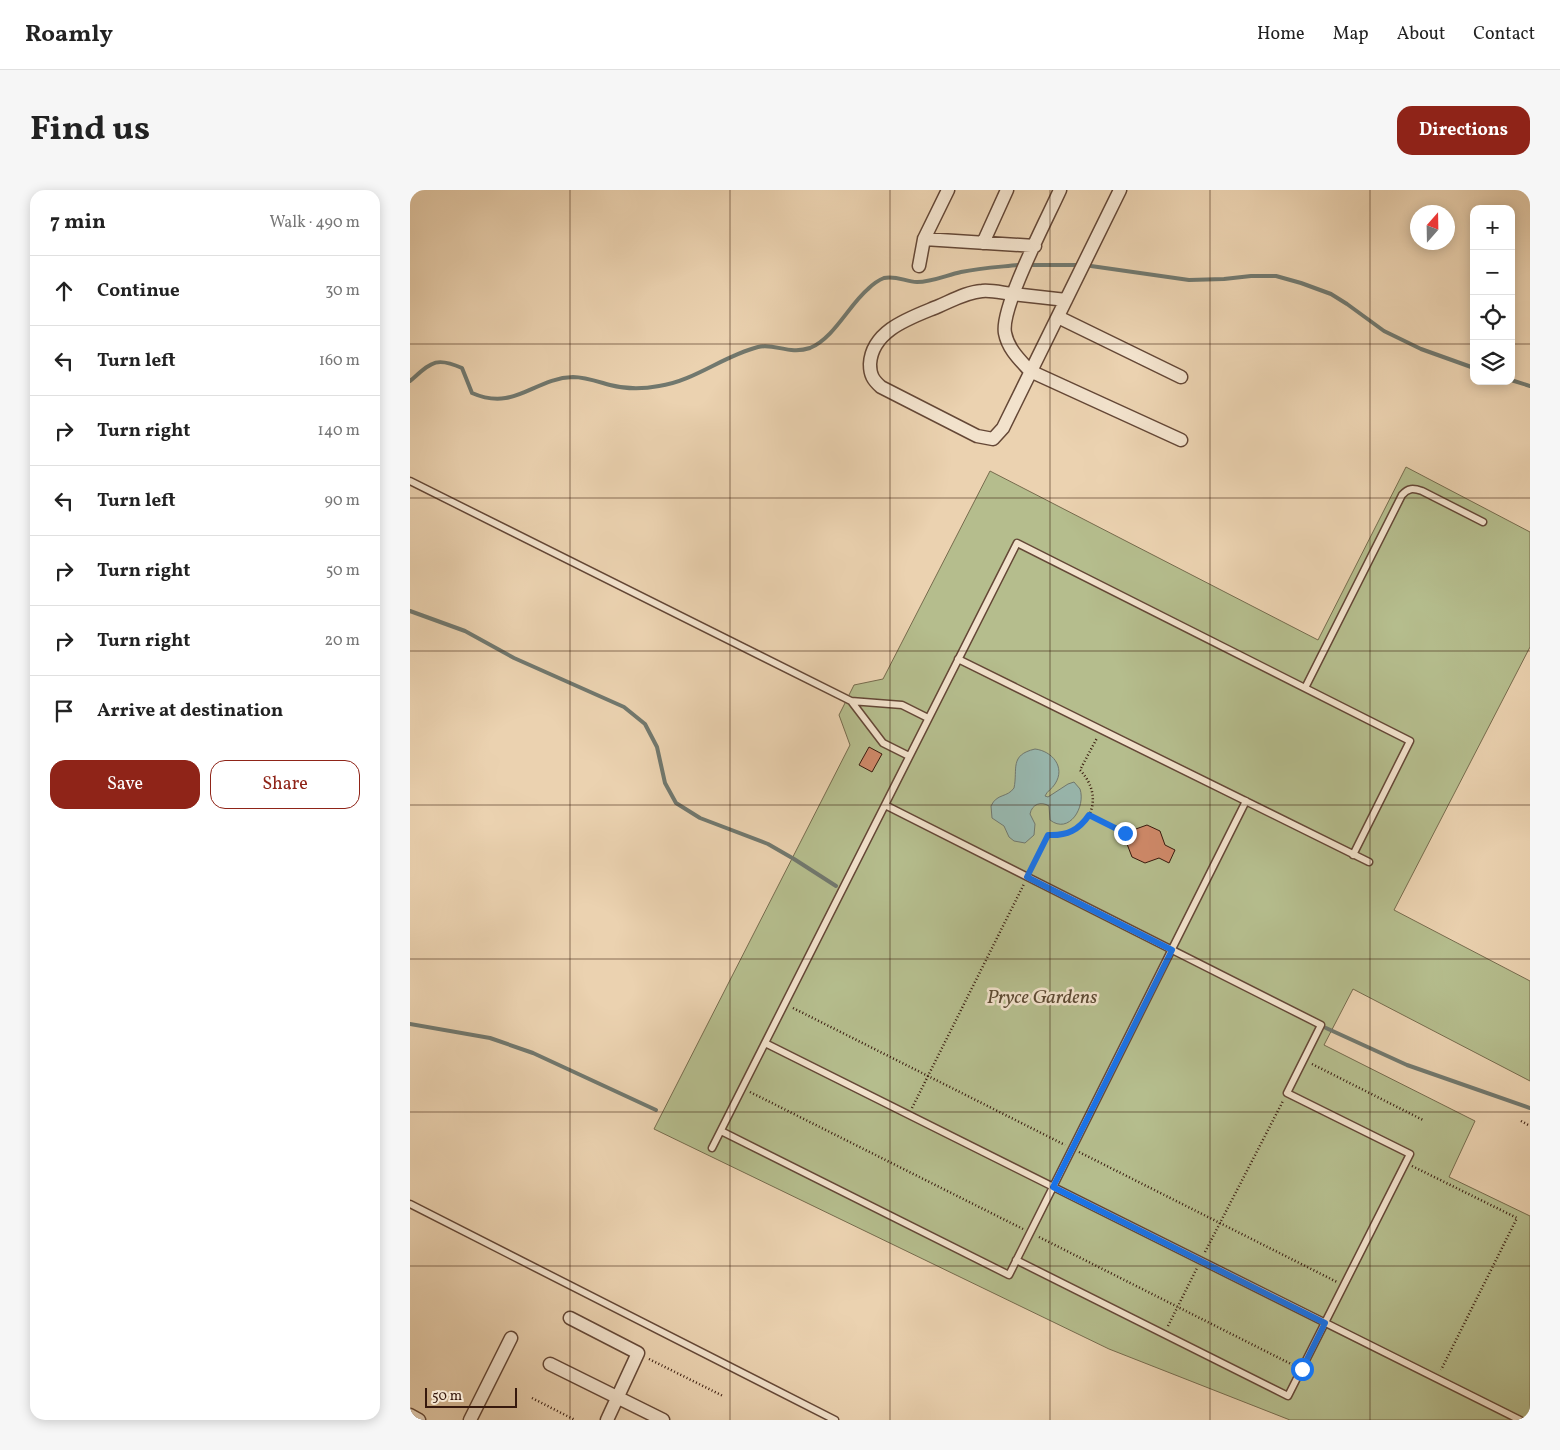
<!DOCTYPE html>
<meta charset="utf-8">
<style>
:root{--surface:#fff;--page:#f6f6f6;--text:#222;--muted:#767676;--line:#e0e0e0;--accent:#8f2418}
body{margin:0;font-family:Vollkorn,serif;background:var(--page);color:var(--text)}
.controls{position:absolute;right:15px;top:15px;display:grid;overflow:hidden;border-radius:10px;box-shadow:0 2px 12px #0003}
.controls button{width:45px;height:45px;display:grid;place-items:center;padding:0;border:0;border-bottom:1px solid var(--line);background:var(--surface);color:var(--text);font:25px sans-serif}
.compass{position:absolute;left:1000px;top:15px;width:45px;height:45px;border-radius:50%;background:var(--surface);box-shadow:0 2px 12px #0003;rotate:20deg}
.scale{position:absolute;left:15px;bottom:12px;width:92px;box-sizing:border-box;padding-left:5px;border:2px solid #37190d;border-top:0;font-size:14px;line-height:18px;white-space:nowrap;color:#37190d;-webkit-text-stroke:4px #f2e2cc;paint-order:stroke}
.stop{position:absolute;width:15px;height:15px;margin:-11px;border:4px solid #1a73e8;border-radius:50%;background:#fff}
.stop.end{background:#1a73e8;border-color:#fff;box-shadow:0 1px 5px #0008}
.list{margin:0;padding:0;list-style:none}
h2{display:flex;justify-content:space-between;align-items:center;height:65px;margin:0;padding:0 20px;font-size:21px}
h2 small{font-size:16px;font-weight:400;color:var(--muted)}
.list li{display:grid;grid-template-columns:32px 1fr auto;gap:15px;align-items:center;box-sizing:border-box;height:70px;padding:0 20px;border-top:1px solid var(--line)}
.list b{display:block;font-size:19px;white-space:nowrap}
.list em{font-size:16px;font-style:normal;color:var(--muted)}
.actions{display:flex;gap:10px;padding:15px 20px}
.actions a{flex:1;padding:11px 0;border:1px solid var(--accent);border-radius:15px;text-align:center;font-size:18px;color:var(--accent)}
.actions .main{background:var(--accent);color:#fff}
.icon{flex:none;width:28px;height:28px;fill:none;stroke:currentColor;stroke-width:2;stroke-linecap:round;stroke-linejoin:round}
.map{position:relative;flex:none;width:1120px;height:1230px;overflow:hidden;border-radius:15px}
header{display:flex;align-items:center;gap:30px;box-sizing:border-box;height:70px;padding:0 25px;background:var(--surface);border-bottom:1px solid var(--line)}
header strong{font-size:24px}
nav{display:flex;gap:28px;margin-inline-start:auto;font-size:18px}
.intro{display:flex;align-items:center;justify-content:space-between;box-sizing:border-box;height:120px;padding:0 30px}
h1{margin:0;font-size:35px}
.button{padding:12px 22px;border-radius:15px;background:var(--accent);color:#fff;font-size:18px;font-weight:700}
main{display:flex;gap:30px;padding:0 30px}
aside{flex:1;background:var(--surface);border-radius:15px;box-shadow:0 2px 12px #0003}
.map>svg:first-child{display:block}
</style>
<header>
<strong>Roamly</strong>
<nav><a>Home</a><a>Map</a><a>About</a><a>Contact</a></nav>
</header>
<div class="intro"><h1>Find us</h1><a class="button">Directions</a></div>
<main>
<aside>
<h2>7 min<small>Walk · 490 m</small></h2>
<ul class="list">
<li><svg class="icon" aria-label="ahead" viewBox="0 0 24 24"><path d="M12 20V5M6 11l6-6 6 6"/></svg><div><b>Continue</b></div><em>30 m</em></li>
<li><svg class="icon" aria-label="left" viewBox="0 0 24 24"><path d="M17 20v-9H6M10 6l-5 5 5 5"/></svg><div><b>Turn left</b></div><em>160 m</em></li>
<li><svg class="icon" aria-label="right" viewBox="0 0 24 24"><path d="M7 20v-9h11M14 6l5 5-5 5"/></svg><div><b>Turn right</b></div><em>140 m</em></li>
<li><svg class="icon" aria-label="left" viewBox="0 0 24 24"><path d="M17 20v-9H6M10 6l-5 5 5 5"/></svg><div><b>Turn left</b></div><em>90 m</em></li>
<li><svg class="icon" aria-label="right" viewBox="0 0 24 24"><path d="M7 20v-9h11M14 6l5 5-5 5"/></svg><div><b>Turn right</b></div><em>50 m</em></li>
<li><svg class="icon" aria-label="right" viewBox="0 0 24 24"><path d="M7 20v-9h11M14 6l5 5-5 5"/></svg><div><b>Turn right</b></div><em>20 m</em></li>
<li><svg class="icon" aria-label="arrive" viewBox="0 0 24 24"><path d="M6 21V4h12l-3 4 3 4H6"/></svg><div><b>Arrive at destination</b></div></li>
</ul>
<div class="actions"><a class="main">Save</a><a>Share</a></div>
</aside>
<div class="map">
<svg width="1120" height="1230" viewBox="0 0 1120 1230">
<rect width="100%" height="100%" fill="#ebd2b0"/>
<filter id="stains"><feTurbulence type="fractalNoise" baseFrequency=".004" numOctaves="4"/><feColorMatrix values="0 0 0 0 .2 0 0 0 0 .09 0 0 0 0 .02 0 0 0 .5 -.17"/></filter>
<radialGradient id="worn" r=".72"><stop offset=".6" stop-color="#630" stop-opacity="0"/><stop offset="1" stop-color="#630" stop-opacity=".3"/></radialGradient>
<path fill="#b5bd8d" stroke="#766b4d" d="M996,277L1120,342V457L984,720L1120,791V891L943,799L914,855L1065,931L1039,987L1120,1026V1230H880L699,1159L244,939L440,555L429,525L444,495L473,489L580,281L908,450Z"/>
<path fill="#98b7ae" stroke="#71786e" d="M625,559C642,561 656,577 645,594C642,599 637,601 635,606L638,607L658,594L664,592L670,599C676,617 659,645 640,630L639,616C631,611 622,614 620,624L625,634L624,645L615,653L604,651L599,647L594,636L582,628L581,616C587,603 597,608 604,598C608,579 599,565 625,559Z"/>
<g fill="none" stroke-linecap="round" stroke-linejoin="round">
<path stroke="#71786e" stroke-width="4" d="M623,75H667
M681,76L779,90L814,89L841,86H866L891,93L921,104L937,114L974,141L1011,159L1064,178
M1101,190L1120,196
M0,191C21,173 25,166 52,178L62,203C105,222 124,188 163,187C175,187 189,192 200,195C215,199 234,199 249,196C284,191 313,166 348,157C365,153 379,165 400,158C424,148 439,115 458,99C462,95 469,90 474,88C486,85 496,92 507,92C522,92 537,85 551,82C570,78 589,77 608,75
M0,421L55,441L104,468L214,517L235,534L247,557L255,593L266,613L290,628L358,654L384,669L426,696
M0,834L80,848L123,863L246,920
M916,838L997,875L1120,918"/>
</g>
<path fill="#cf8969" stroke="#37190d" d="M459,557L472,564L462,582L449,575Z
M737,635L750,641L755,655L765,660L759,673L749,668L735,673L722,667L717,654L723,640Z"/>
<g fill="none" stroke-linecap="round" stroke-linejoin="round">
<defs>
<path id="service" d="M0,291L441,511L492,515L518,528
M548,469L959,672
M895,498L992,305C998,298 1003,298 1012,301L1073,332
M441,511L473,553L499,566
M475,615L911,835L877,903L1000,964L878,1206L606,1070
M355,853L1110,1230
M311,941L599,1085L836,611
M302,958L607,353L1000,551L943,665
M0,1014L425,1230"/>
<path id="minor" d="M650,0C638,27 590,118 595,143C598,159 610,170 620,181L771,250
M514,49L625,56
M573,53L597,0
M509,76L514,49L538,0
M656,110C638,108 621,106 603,104C593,103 582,100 572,101C557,102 543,110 529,116C503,127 462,139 460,174C460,185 463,190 471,197L567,246L583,249L593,238C632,158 671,79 710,0
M648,127L771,187
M160,1128L228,1163L197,1230
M140,1174L253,1230
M0,1225L9,1230
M60,1230L101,1148"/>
</defs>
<use href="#service" stroke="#644736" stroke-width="9"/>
<use href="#minor" stroke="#644736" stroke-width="15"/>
<path stroke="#37190d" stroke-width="2.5" stroke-dasharray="1 2.5" stroke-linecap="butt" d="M679,625L715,643
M620,681L638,645C677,648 698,610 670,580L687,548
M383,818L655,955
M902,874L1013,930
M340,902L613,1039
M502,918L614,694
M1111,931L1120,936
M669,962L927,1092
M1002,976L1107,1028L1031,1180
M629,1047L885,1176
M795,1062L873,911
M758,1136L787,1078
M239,1169L313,1206
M122,1208L165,1230"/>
<use href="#service" stroke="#f2e2cc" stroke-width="6"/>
<use href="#minor" stroke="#f2e2cc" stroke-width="12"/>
</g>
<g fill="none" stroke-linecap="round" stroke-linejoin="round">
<path stroke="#1a73e8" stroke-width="6" d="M715,643L679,625C669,640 657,646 638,645L617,687L762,760L643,997L915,1133L892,1179"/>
</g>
<path fill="none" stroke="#37190d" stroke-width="1" stroke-opacity="0.55" d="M160,0V1230M320,0V1230M480,0V1230M640,0V1230M800,0V1230M960,0V1230M0,154H1064M1101,154H1120M0,308H1120M0,461H1120M0,615H1120M0,769H1120M0,922H1120M0,1076H1120"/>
<g text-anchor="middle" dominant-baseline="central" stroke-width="5" stroke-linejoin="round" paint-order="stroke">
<g font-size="20" font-style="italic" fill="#5d4a33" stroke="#f2e2cc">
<text x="632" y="808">Pryce Gardens</text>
</g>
</g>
<rect width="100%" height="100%" filter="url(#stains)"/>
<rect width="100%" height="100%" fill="url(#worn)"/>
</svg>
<div class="controls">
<button>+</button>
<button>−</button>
<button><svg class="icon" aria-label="locate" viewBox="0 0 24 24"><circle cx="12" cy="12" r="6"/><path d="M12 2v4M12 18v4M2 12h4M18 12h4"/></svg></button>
<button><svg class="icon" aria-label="layers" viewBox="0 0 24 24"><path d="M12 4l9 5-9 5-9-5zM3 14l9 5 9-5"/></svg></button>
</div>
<svg class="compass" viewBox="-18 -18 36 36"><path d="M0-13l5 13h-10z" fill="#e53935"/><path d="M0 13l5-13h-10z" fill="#767676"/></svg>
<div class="scale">50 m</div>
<div class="stop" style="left:892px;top:1179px"></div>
<div class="stop end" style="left:715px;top:643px"></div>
</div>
</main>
